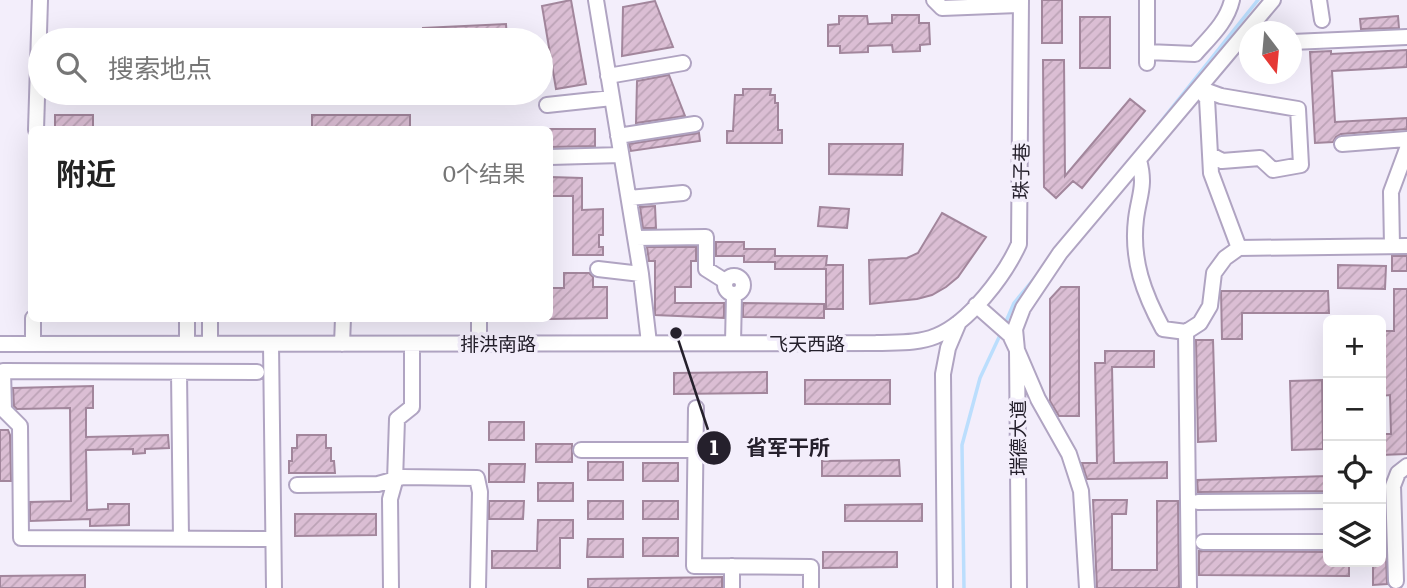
<!DOCTYPE html>
<html lang="zh">
<meta charset="utf-8">
<style>
:root{--surface:#fff;--page:#f2f2f2;--text:#222;--muted:#767676;--line:#e0e0e0}
body{margin:0;font-family:Literata,"Noto Sans SC",serif;background:var(--page);color:var(--text)}
.controls{position:absolute;right:21px;bottom:21px;display:grid;overflow:hidden;border-radius:10px;box-shadow:0 7px 28px #0002}
.controls button{width:63px;height:63px;display:grid;place-items:center;padding:0;border:0;border-bottom:2px solid var(--line);background:var(--surface);color:var(--text);font:35px sans-serif}
.compass{position:absolute;left:1239px;top:21px;width:63px;height:63px;border-radius:50%;background:var(--surface);box-shadow:0 7px 28px #0002;rotate:164deg}
.list{margin:0;padding:0;list-style:none}
h2{display:flex;justify-content:space-between;align-items:center;height:91px;margin:0;padding:0 28px;font-size:30px}
h2 small{font-size:23px;font-weight:400;color:var(--muted)}
.icon{flex:none;width:38px;height:38px;fill:none;stroke:currentColor;stroke-width:2;stroke-linecap:round;stroke-linejoin:round}
.map{position:relative;flex:none;width:1407px;height:588px;overflow:hidden}
.search{position:absolute;background:var(--surface);box-shadow:0 7px 28px #0002;left:28px;top:28px;width:525px;height:77px;display:flex;align-items:center;gap:18px;box-sizing:border-box;padding:0 24px;border-radius:38px;color:var(--muted);font-size:26px}
.panel{position:absolute;background:var(--surface);box-shadow:0 7px 28px #0002;left:28px;top:126px;width:525px;height:196px;border-radius:10px}
.map>svg:first-child{display:block}
</style>
<div class="map">
<svg width="1407" height="588" viewBox="0 0 1407 588">
<defs>
<pattern id="building-hatch" width="6" height="6" patternUnits="userSpaceOnUse" patternTransform="scale(1.75)"><rect width="6" height="6" fill="#dbbed4"/><path d="M-1 1l2-2M0 6l6-6M5 7l2-2" fill="none" stroke="#bca3b6"/></pattern>
</defs>
<rect width="100%" height="100%" fill="#f3eefb"/>
<g fill="none" stroke-linecap="round" stroke-linejoin="round">
<path stroke="#bbdefd" stroke-width="3.5" d="M1135,154L1258,0
M1004,326L1014,303L1038,274
M964,588L962,445L980,378L1001,333"/>
</g>
<path fill="url(#building-hatch)" stroke="#a2869c" stroke-width="2" d="M571,0L586,84L556,89L542,6Z
M1042,0H1062V43H1042Z
M655,1L673,47L622,56L623,7Z
M892,15H919V23H929L930,44L920,45V51L893,52L892,45L868,46V52L840,53V46H828V25L839,24V16H867L868,24L892,23Z
M1398,16L1399,28L1361,29L1360,19Z
M1080,17H1110V68H1080Z
M506,24L507,40H423V28Z
M1407,50V67L1332,71L1335,122L1407,118V129L1341,134L1336,137L1333,142L1315,143L1310,52L1331,51V54Z
M1043,60H1064L1065,176L1130,99L1145,111L1082,188L1073,181L1056,198L1044,187Z
M669,75L685,116L636,123L637,81Z
M743,89H771L770,95H775V103H778V130H782V143H727V131H733L735,95H743Z
M249,93H301V102H249Z
M55,115H93V130H55Z
M312,115H410V130H312Z
M550,129H595V146L550,147Z
M699,133L700,141L631,151L629,144Z
M829,144H903L902,175L829,174Z
M550,177L582,178V210L603,209V235H599V247H603V255H573V196H550Z
M655,206L656,228H643L640,207Z
M820,207L849,209L847,228L818,226Z
M942,213L986,237L958,277L946,287L932,295L917,299L870,304L869,260L907,258L918,253Z
M716,242H744V249H775V256H827L826,265H843V309H826V269H775V262H744V256H716Z
M647,247H696V261H691V287H675V303H724V318L655,315V261H649Z
M1392,256H1407V271H1392Z
M1338,265L1386,266L1385,289L1338,288Z
M564,273H589L593,277V287H607V318L550,319V288H564Z
M1061,287H1079V416H1059L1050,401V299Z
M1394,289H1407V454L1381,455V434H1391L1390,395L1381,396V331H1394Z
M1221,291H1328L1329,313H1242V339H1222Z
M743,303L824,304V318L743,317Z
M1196,340H1213L1216,441L1198,442Z
M1105,351H1154V367H1112L1114,463L1167,462V478L1087,479L1082,463H1097L1095,363H1105Z
M767,372V393L674,394V373Z
M805,380H890V404H805Z
M1322,380L1323,449L1292,450L1290,381Z
M93,386V408H86V437L168,435L169,448L145,449V453L133,454V449L86,450L87,510L108,509V504H129V525L90,526V519L30,521V502L71,501L70,408L17,409L14,406L13,388Z
M489,422H524V440H489Z
M0,430H8L10,435L11,481H0Z
M297,435H326V448H331V461H334L335,473H289V461H292V448H297Z
M536,444H572V462H536Z
M899,460L900,476H822V461Z
M588,462H623V480H588Z
M643,463H678V481H643Z
M489,464H525L524,482H489Z
M1328,476V491L1198,492L1197,480Z
M538,483H573V501H538Z
M1093,500H1127L1126,514H1112V570H1157V501H1178L1179,588H1097Z
M489,501H524L523,519H489Z
M588,501H623V519H588Z
M643,501H678V519H643Z
M1381,501H1384L1387,584L1373,585V562H1381Z
M922,504V521H845V505Z
M295,514H376V535L295,536Z
M538,520H573V538H560V568H492V551H537Z
M643,538H678V556H643Z
M588,539H623V557H587Z
M1199,551L1328,552V562H1349V576L1199,575Z
M823,552H897V567L823,568Z
M85,575V588H0V576Z
M722,577V588H588V579Z"/>
<g fill="none" stroke-linecap="round" stroke-linejoin="round">
<defs>
<path id="minor" d="M596,0L641,274L649,343
M934,0L942,8L1021,5
M1147,0V63
M1319,0L1322,20
M1292,42L1407,37
M1147,52L1195,54C1210,37 1227,22 1232,0
M608,76L683,63
M1199,88L1221,96L1298,109L1301,165L1273,170L1260,158L1222,161L1211,155
M1199,88L1207,99L1211,173L1239,248
M547,105L612,98
M36,130L40,0
M618,136L695,124
M1342,144L1407,139
M550,157L621,155
M1139,160C1146,186 1139,195 1136,219C1131,260 1144,294 1163,329L1186,332L1200,323L1210,306L1214,273L1225,258L1239,248L1407,246
M629,198L683,193
M635,238L706,237V269L725,281
M1392,246L1391,192L1407,149
M598,269L641,274
M725 285a9 9 0 1 1 18 0a9 9 0 1 1-18 0Z
M976,305L1010,335L1017,350L1019,588
M187,318V344
M210,318V344
M1186,332L1189,588
M733,343L734,294
M0,344L876,343C896,342 917,344 936,336C969,323 1005,275 1019,244L1021,0
M33,344V318
M271,344L274,588
M342,344L343,318
M479,344V318
M179,372L181,539
M257,372L3,371L4,410L20,426L21,538L273,539
M696,408L694,566L811,567V588
M581,450H696
M297,485L378,484L403,477L477,478L480,492L478,588
M1198,502L1328,501
M1203,542H1328
M1396,581L1393,486L1398,473L1407,466
M391,588L390,499L395,481L397,419L412,407V344
M732,588V566
M945,588L943,374L948,348L959,322
M1087,588L1081,491L1069,454L1038,399L1017,350L1015,329L1023,308L1060,253L1273,0"/>
</defs>
<use href="#minor" stroke="#b0a4c2" stroke-width="18"/>
<use href="#minor" stroke="#fff" stroke-width="14"/>
</g>
<g text-anchor="middle" dominant-baseline="central" stroke-width="7" stroke-linejoin="round" paint-order="stroke">
<g font-size="19" fill="#25202c" stroke="#f3eefb">
<text transform="translate(1020 171) rotate(-89)">珠子巷</text>
<text x="498" y="343">排洪南路</text>
<text x="807" y="343">飞天西路</text>
<text transform="translate(1017 438) rotate(-90)">瑞德大道</text>
</g>
</g>
<path fill="none" stroke="#25202c" stroke-width="2.5" d="M676 333L714 448"/>
<g fill="#25202c" stroke="#f3eefb" stroke-width="2.5">
<circle cx="676" cy="333" r="7"/>
<circle cx="714" cy="448" r="18"/>
</g>
<g font-size="21" text-anchor="middle" font-weight="bold" fill="#fff">
<text x="714" y="455">1</text>
</g>
<g font-size="21" text-anchor="middle" font-weight="bold" fill="#25202c" stroke="#f3eefb" stroke-width="7" stroke-linejoin="round" paint-order="stroke">
<text x="788" y="455">省军干所</text>
</g>
</svg>
<div class="controls">
<button>+</button>
<button>−</button>
<button><svg class="icon" aria-label="locate" viewBox="0 0 24 24"><circle cx="12" cy="12" r="6"/><path d="M12 2v4M12 18v4M2 12h4M18 12h4"/></svg></button>
<button><svg class="icon" aria-label="layers" viewBox="0 0 24 24"><path d="M12 4l9 5-9 5-9-5zM3 14l9 5 9-5"/></svg></button>
</div>
<svg class="compass" viewBox="-18 -18 36 36"><path d="M0-13l5 13h-10z" fill="#e53935"/><path d="M0 13l5-13h-10z" fill="#767676"/></svg>
<div class="search"><svg class="icon" aria-label="search" viewBox="0 0 24 24"><circle cx="10" cy="10" r="6"/><path d="M15 15l6 6"/></svg>搜索地点</div>
<section class="panel">
<h2>附近<small>0个结果</small></h2>
<ul class="list">
</ul>
</section>
</div>
